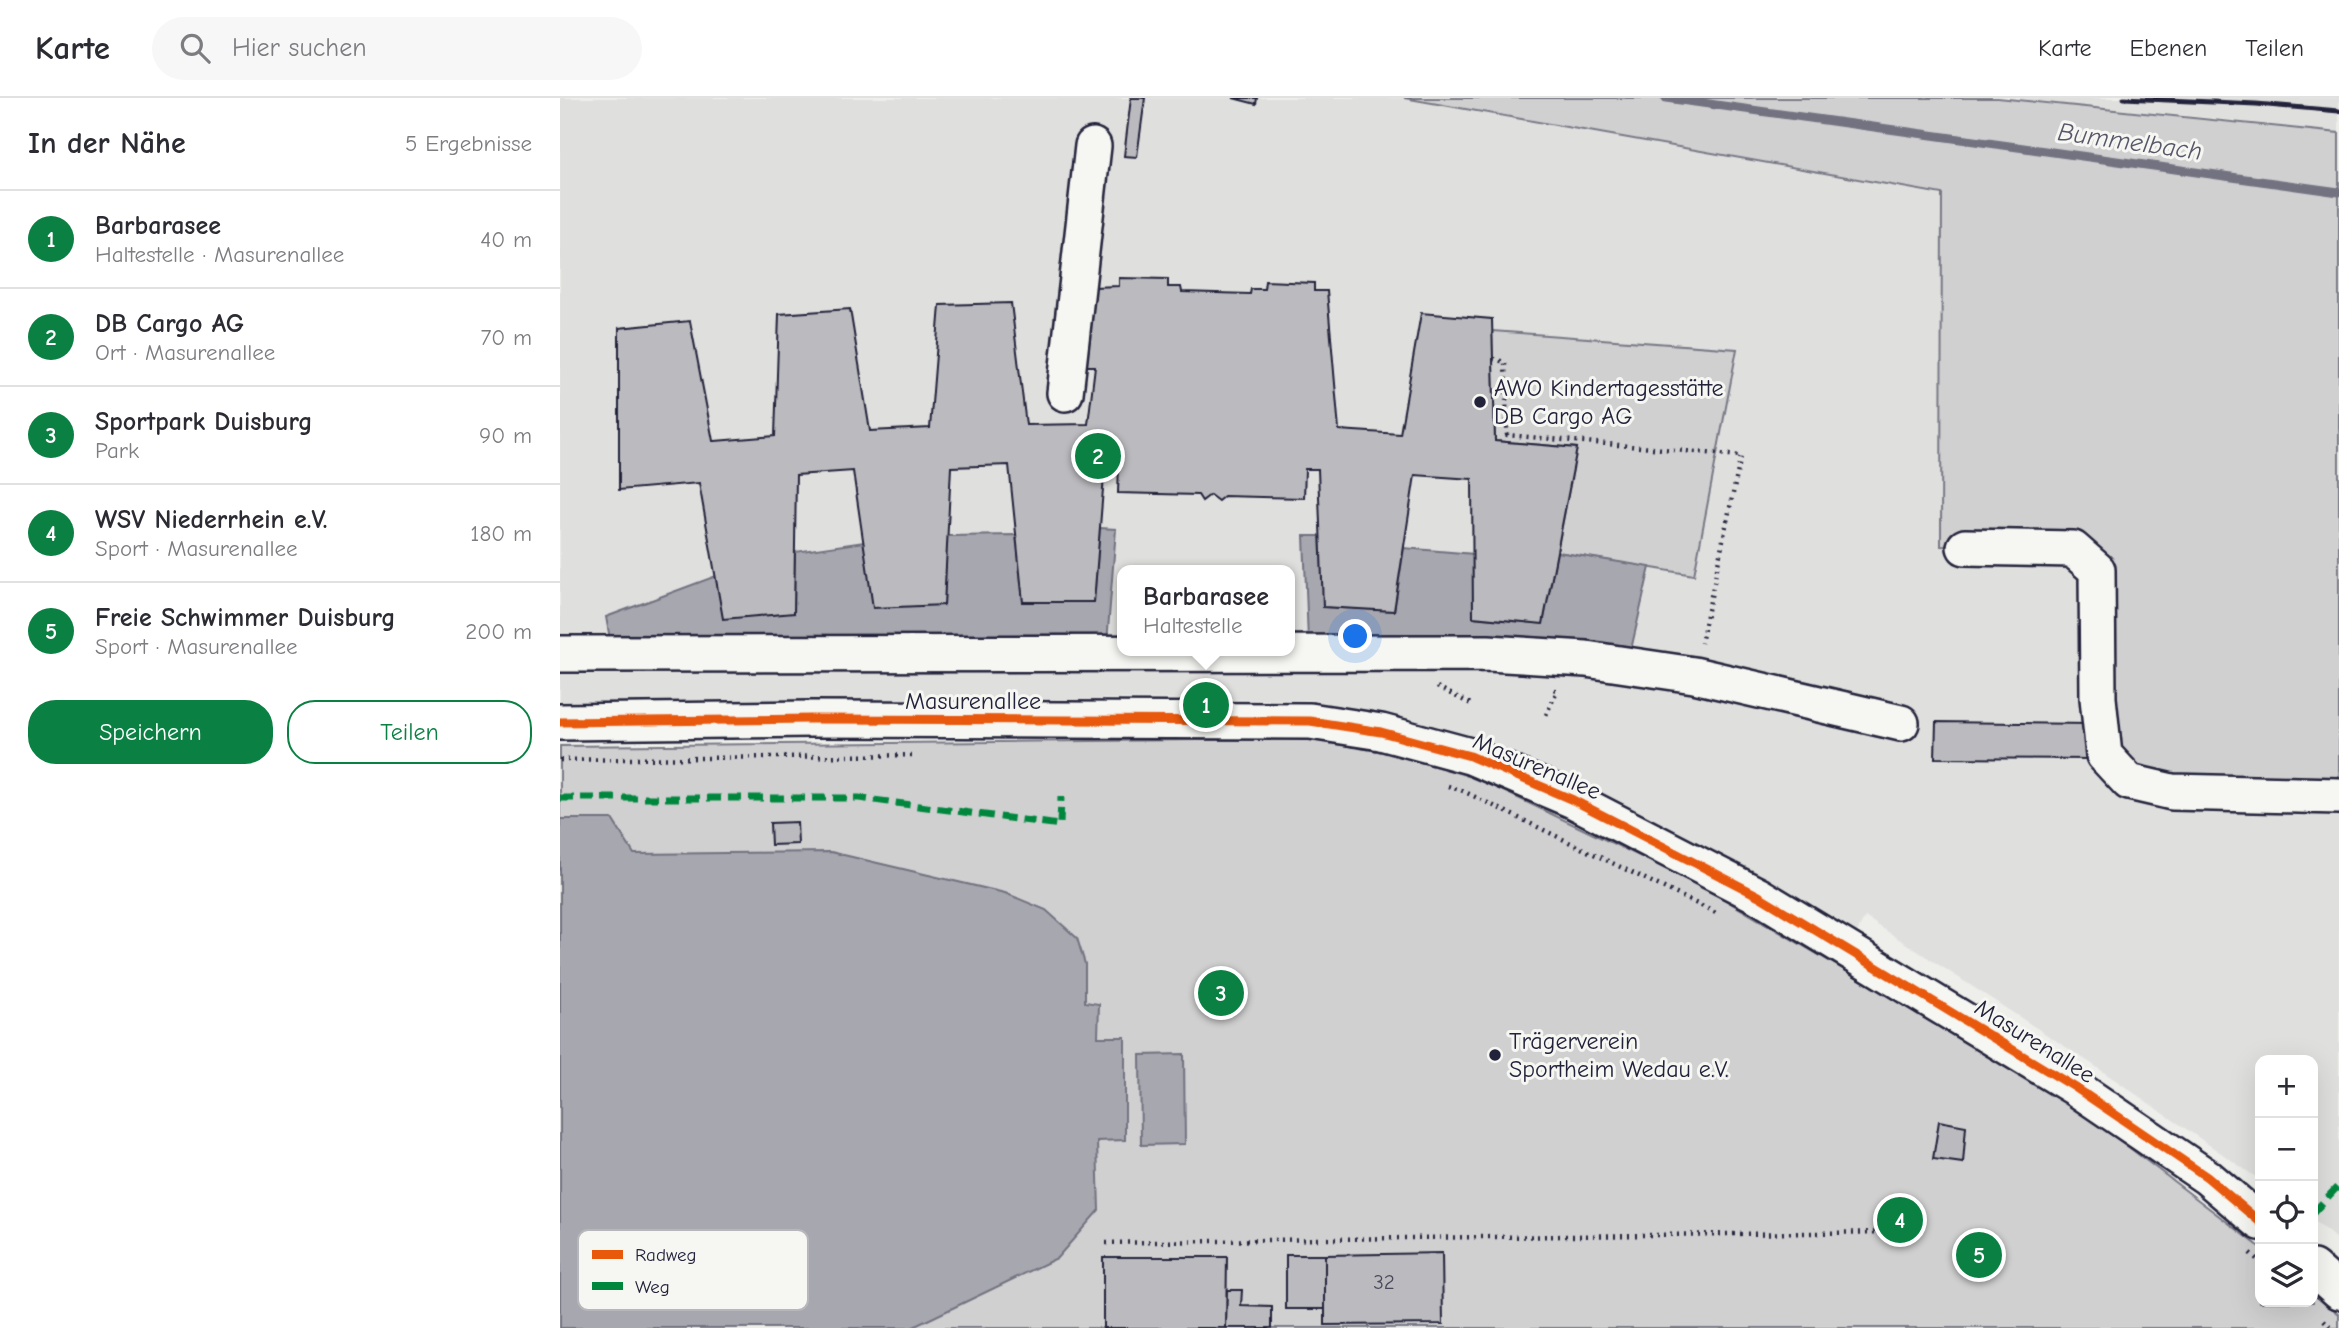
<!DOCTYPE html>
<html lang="de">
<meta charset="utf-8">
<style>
:root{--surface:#fff;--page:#f7f7f7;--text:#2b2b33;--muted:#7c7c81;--line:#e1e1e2;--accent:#0b8043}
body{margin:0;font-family:"Comic Neue",sans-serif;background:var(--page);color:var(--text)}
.controls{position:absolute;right:21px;bottom:21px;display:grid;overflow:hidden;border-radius:14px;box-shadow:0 7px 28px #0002}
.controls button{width:63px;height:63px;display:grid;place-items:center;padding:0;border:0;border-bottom:2px solid var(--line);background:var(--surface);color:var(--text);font:35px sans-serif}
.you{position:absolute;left:796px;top:539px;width:24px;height:24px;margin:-18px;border:5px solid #fff;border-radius:50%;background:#1a73e8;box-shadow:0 0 0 10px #1a73e833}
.badge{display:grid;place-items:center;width:46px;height:46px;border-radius:50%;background:var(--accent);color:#fff;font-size:23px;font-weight:700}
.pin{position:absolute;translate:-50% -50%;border:4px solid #fff;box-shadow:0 2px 7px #0006}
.popup{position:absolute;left:557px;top:467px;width:178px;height:91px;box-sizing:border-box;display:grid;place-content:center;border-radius:14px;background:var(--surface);filter:drop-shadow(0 2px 5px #0005);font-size:23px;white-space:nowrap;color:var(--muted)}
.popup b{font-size:26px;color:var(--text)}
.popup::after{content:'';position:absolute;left:50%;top:100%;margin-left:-14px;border:14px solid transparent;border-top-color:var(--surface)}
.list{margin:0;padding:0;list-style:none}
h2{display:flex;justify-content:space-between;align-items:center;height:91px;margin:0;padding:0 28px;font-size:30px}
h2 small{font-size:23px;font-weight:400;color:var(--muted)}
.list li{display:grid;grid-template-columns:46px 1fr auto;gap:21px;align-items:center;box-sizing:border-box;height:98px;padding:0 28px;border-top:2px solid var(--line)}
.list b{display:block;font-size:26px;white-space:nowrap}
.list p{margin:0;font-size:23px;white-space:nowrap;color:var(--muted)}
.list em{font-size:23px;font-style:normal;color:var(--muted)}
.actions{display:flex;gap:14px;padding:21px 28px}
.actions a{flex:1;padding:16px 0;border:2px solid var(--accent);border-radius:28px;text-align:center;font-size:24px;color:var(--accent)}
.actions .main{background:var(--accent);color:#fff}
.icon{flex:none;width:38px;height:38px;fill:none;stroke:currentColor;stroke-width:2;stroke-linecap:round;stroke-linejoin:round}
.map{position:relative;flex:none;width:1779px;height:1230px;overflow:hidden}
header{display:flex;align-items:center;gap:42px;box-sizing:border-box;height:98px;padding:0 35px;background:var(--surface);border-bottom:2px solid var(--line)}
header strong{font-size:33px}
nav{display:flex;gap:38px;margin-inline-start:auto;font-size:24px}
.search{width:490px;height:63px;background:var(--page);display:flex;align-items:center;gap:18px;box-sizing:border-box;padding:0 24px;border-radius:38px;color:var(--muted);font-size:26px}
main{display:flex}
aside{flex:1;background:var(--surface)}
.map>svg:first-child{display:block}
</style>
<header>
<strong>Karte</strong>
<div class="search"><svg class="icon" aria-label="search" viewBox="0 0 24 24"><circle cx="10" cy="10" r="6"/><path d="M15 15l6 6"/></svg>Hier suchen</div>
<nav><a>Karte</a><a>Ebenen</a><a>Teilen</a></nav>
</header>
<main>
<aside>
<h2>In der Nähe<small>5 Ergebnisse</small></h2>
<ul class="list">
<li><span class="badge">1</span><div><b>Barbarasee</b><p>Haltestelle · Masurenallee</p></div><em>40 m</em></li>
<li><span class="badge">2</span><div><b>DB Cargo AG</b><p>Ort · Masurenallee</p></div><em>70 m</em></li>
<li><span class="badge">3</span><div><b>Sportpark Duisburg</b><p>Park</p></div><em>90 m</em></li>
<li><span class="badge">4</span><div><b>WSV Niederrhein e.V.</b><p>Sport · Masurenallee</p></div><em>180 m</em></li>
<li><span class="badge">5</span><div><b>Freie Schwimmer Duisburg</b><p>Sport · Masurenallee</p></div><em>200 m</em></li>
</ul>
<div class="actions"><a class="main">Speichern</a><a>Teilen</a></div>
</aside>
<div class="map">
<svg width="1779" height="1230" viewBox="0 0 1779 1230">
<rect width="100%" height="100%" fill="#eeeeeb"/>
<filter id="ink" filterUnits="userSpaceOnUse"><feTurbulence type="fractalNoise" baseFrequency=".0143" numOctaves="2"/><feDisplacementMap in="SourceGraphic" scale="14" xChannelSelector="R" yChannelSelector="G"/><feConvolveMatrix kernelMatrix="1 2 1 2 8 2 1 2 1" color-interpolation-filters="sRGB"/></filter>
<g filter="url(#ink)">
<path fill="#dfdfde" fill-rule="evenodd" d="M0,0H844L1382,96L1381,448L1513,451L1779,698V1143L1753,1122V962H1700V1082L1532,966L1305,819L1294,840L912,643L853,624L751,602L540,601L538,608H0ZM562,472H730V553H562Z
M1438,0H1779V35L1660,21Z"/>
<path fill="#d0d0d1" stroke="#797986" stroke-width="2" d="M844,0H1438L1779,35V698L1612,694L1544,657L1537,472L1512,451L1381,448L1382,96Z
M932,233L1177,251L1134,477L997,454L1017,350L935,343Z
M748,641L829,655L916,680L1138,786L1508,1003L1700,1149V1204H1753V1194L1779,1216V1230H0V648Z"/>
<path fill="#a7a7af" stroke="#727281" stroke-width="2" d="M540,430L556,431L547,545L50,541L46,519L156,478L234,515L235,454L304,444L384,507L387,438L456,437L463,504H534Z
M744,438H760L764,509L834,513L844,450L914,456L913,519L983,526L997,454L1090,469L1070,556L748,543Z
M0,721H52L74,756L271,754L445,795L486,812L517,840L525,866V904L539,906L538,939H565V1042L537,1043L539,1112L497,1160L351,1230H0Z
M624,956L625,1046L581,1047L580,957Z"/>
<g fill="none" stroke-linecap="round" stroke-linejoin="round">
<path stroke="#727281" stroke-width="9" d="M1106,0L1779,94"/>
</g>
<path fill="#bbbbbf" stroke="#22223b" stroke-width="2" d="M571,0H585L577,59L564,58Z
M673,0H697L696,6Z
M559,180L608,181V189H621L622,194L690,196L691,191H704L705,183L754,185V193H767L779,332L840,336L861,215L932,221L935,343L1017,350L983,526L913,519L912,381L855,377L834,513L763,509L758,371H745L744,400L664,398L658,403L650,397L642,403L638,397L558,395L559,366H545L534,504H463L449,367L391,369L384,507L313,510L293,373L236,377L234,515L163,521L139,385L59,392V230L130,223L153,343H155L215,338L219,216L290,211L310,333L370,330L380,207L451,205L466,327L528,326L535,268H523L533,189L559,188Z
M1376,624L1532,626L1531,661L1375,660Z
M237,724L238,746L211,747L210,725Z
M1379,1023L1406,1028L1403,1065L1373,1061Z
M882,1155L883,1226L765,1227V1157Z
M726,1157H765V1211H726Z
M543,1159H667L666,1230H543Z
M667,1192H682L681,1208L712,1209V1230H666Z"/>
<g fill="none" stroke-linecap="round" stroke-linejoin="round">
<defs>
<path id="minor" d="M505,295L533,48
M1405,449L1513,451L1537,472L1538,600L1544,657L1569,684L1612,694L1779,698
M0,556L928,555L1026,561L1134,577L1341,625
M0,624L251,621L750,623L821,634L910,658L1013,702L1199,798L1516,990L1647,1079L1700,1124
M1753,1170L1779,1193"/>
</defs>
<use href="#minor" stroke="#22223b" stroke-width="40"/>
<path stroke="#22223b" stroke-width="4.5" stroke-dasharray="2 5" stroke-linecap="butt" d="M933,261L945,264L947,337L1181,358L1141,545
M877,589L911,606
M986,617L997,593L994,591
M0,662L356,657
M888,688L903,693L1158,816
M767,1141L1333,1134
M546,1145L762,1141
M1690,1155L1700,1164
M1764,1223L1771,1230"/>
<use href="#minor" stroke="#f6f6f2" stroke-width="35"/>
<path stroke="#22223b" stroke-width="5" d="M1564,0L1696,6L1779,13"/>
<path stroke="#00873e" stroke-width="7" stroke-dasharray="14 7" stroke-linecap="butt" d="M0,700H299L500,727L501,699
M1753,1115L1779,1087"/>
<defs>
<path id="cycleway" d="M0,624L251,621L750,623L821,634L910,658L1013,702L1199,798L1516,990L1647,1079L1700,1124"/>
</defs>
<use href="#cycleway" stroke="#f6f6f2" stroke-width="13"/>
<use href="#cycleway" stroke="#e8590c" stroke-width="9"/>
</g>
</g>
<g fill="#22223b" stroke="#f6f6f2" stroke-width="2.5">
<circle cx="920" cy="304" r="7"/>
<circle cx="935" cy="957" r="7"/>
</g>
<g text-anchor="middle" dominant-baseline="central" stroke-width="6" stroke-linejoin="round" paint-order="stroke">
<g font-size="21" fill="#48485c">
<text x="824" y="1184">32</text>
</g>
<g font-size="24" fill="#22223b" stroke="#f6f6f2" text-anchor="start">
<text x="934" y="290">AWO Kindertagesstätte<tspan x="934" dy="28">DB Cargo AG</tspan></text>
<text x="949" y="943">Trägerverein<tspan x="949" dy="28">Sportheim Wedau e.V.</tspan></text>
</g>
<g font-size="24" fill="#22223b" stroke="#f6f6f2">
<text x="413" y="603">Masurenallee</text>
<text transform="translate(977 668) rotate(23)">Masurenallee</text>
<text transform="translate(1475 943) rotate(32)">Masurenallee</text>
</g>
<g font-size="26" font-style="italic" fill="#575769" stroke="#f6f6f2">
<text transform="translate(1570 44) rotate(8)">Bummelbach</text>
</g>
</g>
<rect x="18" y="1132" width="230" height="80" rx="10" fill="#f6f6f2" stroke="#b6b6bb" stroke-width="2"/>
<rect x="32" y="1152" width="31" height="9" fill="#e8590c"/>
<rect x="32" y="1184" width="31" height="8" fill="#00873e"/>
<g font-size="19" fill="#22223b">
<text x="75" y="1163">Radweg</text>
<text x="75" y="1195">Weg</text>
</g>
</svg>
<div class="controls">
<button>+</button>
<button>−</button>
<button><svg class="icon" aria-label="locate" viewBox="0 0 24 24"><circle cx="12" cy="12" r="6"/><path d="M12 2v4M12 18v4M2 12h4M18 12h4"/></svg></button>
<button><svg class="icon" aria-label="layers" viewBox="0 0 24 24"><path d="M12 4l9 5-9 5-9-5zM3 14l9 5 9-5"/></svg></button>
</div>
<div class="you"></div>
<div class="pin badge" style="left:646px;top:607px">1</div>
<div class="popup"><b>Barbarasee</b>Haltestelle</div>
<div class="pin badge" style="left:538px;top:358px">2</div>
<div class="pin badge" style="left:661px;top:895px">3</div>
<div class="pin badge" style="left:1340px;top:1122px">4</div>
<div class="pin badge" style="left:1419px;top:1157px">5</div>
</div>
</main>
